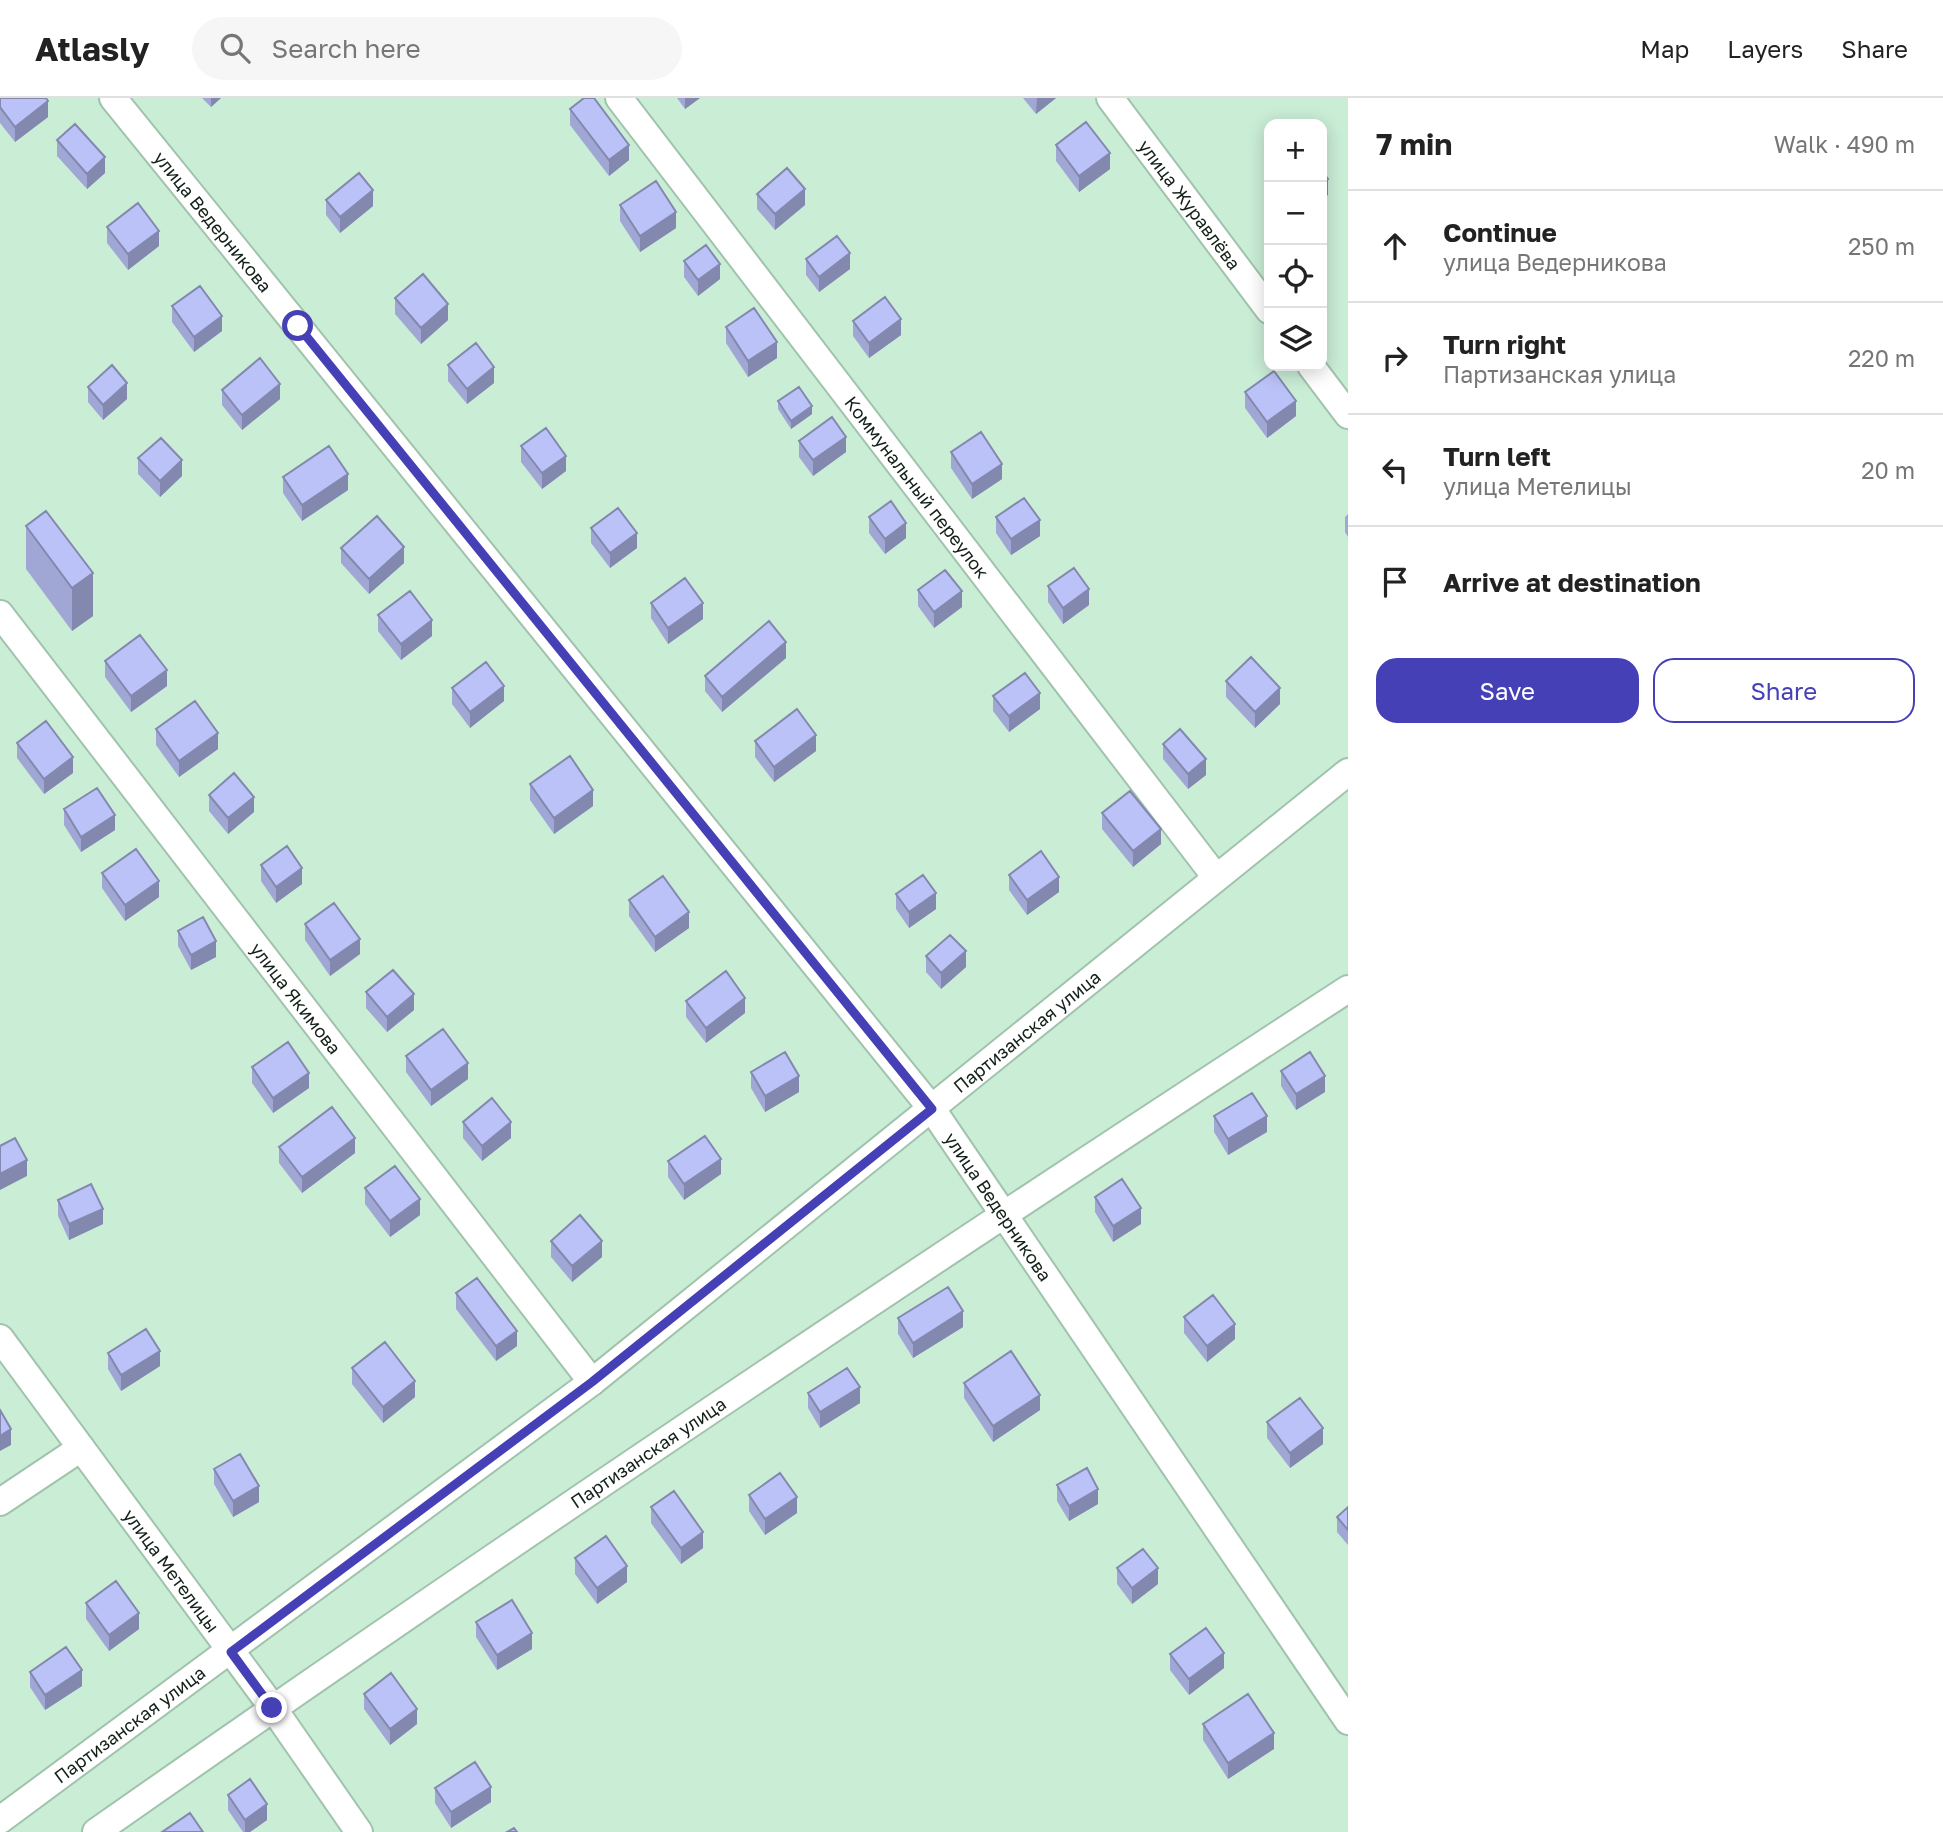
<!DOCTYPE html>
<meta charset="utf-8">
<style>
:root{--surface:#fff;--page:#f6f6f6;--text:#222;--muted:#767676;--line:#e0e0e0;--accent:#4640b6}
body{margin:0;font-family:"Golos Text",sans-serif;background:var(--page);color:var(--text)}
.controls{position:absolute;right:21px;top:21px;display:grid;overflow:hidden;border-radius:14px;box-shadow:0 4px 18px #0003}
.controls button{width:63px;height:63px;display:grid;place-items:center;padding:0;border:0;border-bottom:2px solid var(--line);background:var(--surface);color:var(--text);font:35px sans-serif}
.stop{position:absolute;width:21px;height:21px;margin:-16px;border:5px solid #4640b6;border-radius:50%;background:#fff}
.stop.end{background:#4640b6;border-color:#fff;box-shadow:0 2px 7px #0008}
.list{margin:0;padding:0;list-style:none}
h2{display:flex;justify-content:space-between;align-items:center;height:91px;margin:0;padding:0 28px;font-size:30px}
h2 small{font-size:23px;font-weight:400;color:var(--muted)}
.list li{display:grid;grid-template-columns:46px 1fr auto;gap:21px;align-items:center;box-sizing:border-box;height:112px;padding:0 28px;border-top:2px solid var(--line)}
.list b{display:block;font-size:26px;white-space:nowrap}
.list p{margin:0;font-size:23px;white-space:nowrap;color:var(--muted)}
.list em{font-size:23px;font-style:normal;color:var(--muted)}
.actions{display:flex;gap:14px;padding:21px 28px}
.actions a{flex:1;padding:16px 0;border:2px solid var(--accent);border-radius:21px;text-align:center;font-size:24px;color:var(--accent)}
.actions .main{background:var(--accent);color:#fff}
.icon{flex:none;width:38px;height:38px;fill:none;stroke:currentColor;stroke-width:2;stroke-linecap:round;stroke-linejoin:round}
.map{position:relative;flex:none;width:1348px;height:1734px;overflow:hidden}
header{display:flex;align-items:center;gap:42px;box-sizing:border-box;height:98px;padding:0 35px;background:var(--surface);border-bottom:2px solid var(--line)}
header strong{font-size:33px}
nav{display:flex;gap:38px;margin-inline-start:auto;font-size:24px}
.search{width:490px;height:63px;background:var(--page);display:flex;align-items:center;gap:18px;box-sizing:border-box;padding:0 24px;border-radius:38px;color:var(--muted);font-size:26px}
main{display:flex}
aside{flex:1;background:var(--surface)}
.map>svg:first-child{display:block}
</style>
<header>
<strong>Atlasly</strong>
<div class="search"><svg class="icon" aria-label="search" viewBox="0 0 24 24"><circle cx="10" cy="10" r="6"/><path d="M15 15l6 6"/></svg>Search here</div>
<nav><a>Map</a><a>Layers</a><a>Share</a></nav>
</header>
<main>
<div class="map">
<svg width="1348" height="1734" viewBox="0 0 1348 1734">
<rect width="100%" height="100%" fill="#caedd6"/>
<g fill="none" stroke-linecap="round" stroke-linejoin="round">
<defs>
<g id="minor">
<path id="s1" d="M113,0L932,1011L1348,1623"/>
<path id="s2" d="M619,0L1215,778"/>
<path id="s3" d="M1110,0L1269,212"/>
<path d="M1311,268L1348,317"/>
<path id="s4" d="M0,516L592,1284"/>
<path id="s5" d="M0,1240L273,1610L359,1734"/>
<path d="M0,1404L81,1350"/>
<path id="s6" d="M0,1722L592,1284L1348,674"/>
<path id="s7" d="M96,1734C508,1445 927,1165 1348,891"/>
</g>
</defs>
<use href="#minor" stroke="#a1c3ad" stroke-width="30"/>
<use href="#minor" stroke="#fff" stroke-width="26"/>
</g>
<path fill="#a1a7d5" d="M0,0L48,19L15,44L0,25Z
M202,0H221L211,9Z
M677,0H700L685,11Z
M1023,0H1056L1036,16Z
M570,11L629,62L609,78L570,27Z
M57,42L105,75L87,91L57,58Z
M1056,47L1110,71L1079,94L1056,63Z
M757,96L805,107L775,132L757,111Z
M326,102L373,108L340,135L326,117Z
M620,107L676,130L640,154L620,123Z
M107,129L159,148L128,172L107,145Z
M806,161L850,171L819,194L806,177Z
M684,163L720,181L698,198L684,179Z
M395,200L448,222L421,246L395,216Z
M172,208L222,233L194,254L172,224Z
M853,223L901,237L869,260L853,238Z
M726,229L777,260L748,279L726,245Z
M448,267L494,285L467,306L448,283Z
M88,289L127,301L103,322L88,304Z
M222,292L280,301L242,332L222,307Z
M1245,294L1296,318L1267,340L1245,310Z
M778,303L812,316L791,331L778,311Z
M799,343L846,354L813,378L799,359Z
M521,348L566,373L542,391L521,364Z
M951,354L1002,381L972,401L951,370Z
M138,360L182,378L160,399L138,376Z
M283,379L348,392L302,423L283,395Z
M46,413L93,518L72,533L26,471V428Z
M1348,416V439L1345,434V419Z
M869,419L906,440L885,456L869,435Z
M996,419L1040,438L1011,457L996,435Z
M591,430L637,450L610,470L591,445Z
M341,450L404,465L369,496L341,465Z
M1048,488L1089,507L1063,526L1048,504Z
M918,492L962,509L934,530L918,508Z
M651,505L703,521L668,546L651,520Z
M378,517L432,538L401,562L378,533Z
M786,560L722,614L705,593V578Z
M105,563L167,588L131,614L105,579Z
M1226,583L1280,606L1255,630L1226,599Z
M452,590L504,603L470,630L452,606Z
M993,598L1040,611L1009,634L993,613Z
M156,631L218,651L179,679L156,647Z
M755,643L816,653L774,684L755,659Z
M17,645L73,675L44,696L17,660Z
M1163,646L1206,677L1188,691L1163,661Z
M530,686L593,708L554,736L530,702Z
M209,697L254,714L228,736L209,713Z
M64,711L115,732L81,754L64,727Z
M1102,715L1161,746L1133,769L1102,731Z
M261,767L302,786L276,805L261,783Z
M102,775L159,799L125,823L102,790Z
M1009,777L1059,794L1027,817L1009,792Z
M896,796L936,811L909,830L896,811Z
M629,802L689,830L655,854L629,818Z
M305,826L360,856L330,878L305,842Z
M178,833L216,859L191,872L178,848Z
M926,858L966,869L941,891L926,874Z
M366,894L414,912L387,934L366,910Z
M686,903L745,915L706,945L686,919Z
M406,958L468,981L431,1008L406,974Z
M252,969L309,990L273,1015L252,985Z
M1281,973L1325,994L1296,1012L1281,988Z
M751,974L799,994L765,1014L751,990Z
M1214,1018L1267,1034L1228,1057L1214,1034Z
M463,1024L511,1040L482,1063L463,1040Z
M279,1049L355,1055L302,1095L279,1065Z
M668,1063L721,1076L684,1102L668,1079Z
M365,1090L420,1117L390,1139L365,1106Z
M1095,1099L1141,1126L1113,1144L1095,1114Z
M58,1102L103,1126L69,1142L58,1118Z
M551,1143L602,1159L572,1184L551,1159Z
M456,1195L517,1248L496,1263L456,1211Z
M1184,1219L1235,1241L1207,1264L1184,1235Z
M898,1220L963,1229L913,1260L898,1236Z
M108,1255L160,1268L121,1293L108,1271Z
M352,1270L415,1299L383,1325L352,1286Z
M964,1285L1040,1312L993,1344L964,1300Z
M808,1295L860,1305L820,1330L808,1310Z
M1267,1324L1323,1346L1290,1370L1267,1340Z
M214,1371L259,1404L233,1419L214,1386Z
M1057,1387L1098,1406L1069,1423L1057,1403Z
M749,1397L797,1415L765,1437L749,1413Z
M651,1409L703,1450L681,1466L651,1425Z
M1348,1409V1447L1337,1434V1419Z
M575,1460L627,1484L597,1506L575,1476Z
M1117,1470L1158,1486L1132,1506L1117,1486Z
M86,1505L139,1531L109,1553L86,1521Z
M476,1524L532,1551L497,1572L476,1539Z
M1170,1556L1224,1570L1189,1597L1170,1572Z
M30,1574L82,1588L45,1612L30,1589Z
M364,1596L417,1626L390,1647L364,1611Z
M1203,1626L1274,1651L1228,1681L1203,1642Z
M435,1690L491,1704L451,1730L435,1705Z
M228,1697L267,1722L250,1734H243L228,1712Z"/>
<path fill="#8388ae" d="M211,0H221L211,9Z
M685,0H700L685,11Z
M1037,0H1056L1036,16Z
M48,3V19L15,44V29Z
M629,47V62L609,78V62Z
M1110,55V71L1079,94V78Z
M105,59V75L87,91V76Z
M1328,81V97L1322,101V85Z
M805,91V107L775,132V116Z
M373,92V108L340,135V119Z
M676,114V130L640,154V138Z
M159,133V148L128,172V156Z
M850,155V171L819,194V179Z
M720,166V181L698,198V182Z
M448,206V222L421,246V230Z
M222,218V233L194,254V239Z
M901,221V237L869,260V245Z
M777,244V260L748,279V263Z
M494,269V285L467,306V291Z
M127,285V301L103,322V307Z
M280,286V301L242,332V317Z
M1296,303V318L1267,340V324Z
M812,308V316L791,331V323Z
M846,339V354L813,378V362Z
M566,358V373L542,391V375Z
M182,362V378L160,399V383Z
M1002,366V381L972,401V386Z
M348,376V392L302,423V407Z
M1040,422V438L1011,457V441Z
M906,425V440L885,456V441Z
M637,435V450L610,470V455Z
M404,449V465L369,496V481Z
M93,475V518L72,533V490Z
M1089,491V507L1063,526V510Z
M962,493V509L934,530V514Z
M703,505V521L668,546V530Z
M432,522V538L401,562V546Z
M786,544V560L722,614V599Z
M167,572V588L131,614V598Z
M504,588V603L470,630V614Z
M1280,590V606L1255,630V614Z
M1040,595V611L1009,634V618Z
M218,635V651L179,679V663Z
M816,637V653L774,684V669Z
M73,659V675L44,696V681Z
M1206,661V677L1188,691V676Z
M593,692V708L554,736V720Z
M254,699V714L228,736V720Z
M115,717V732L81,754V739Z
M1161,731V746L1133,769V753Z
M302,770V786L276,805V789Z
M1059,779V794L1027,817V802Z
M159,783V799L125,823V807Z
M936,795V811L909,830V814Z
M689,814V830L655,854V839Z
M360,841V856L330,878V862Z
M216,843V859L191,872V857Z
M966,853V869L941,891V875Z
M414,896V912L387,934V919Z
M745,900V915L706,945V930Z
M468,965V981L431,1008V992Z
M309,975V990L273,1015V1000Z
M799,978V994L765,1014V998Z
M1325,978V994L1296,1012V996Z
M1267,1018V1034L1228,1057V1041Z
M511,1024V1040L482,1063V1048Z
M355,1040V1055L302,1095V1079Z
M721,1061V1076L684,1102V1086Z
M27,1062V1078L0,1092V1076Z
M420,1101V1117L390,1139V1123Z
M1141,1110V1126L1113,1144V1128Z
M103,1111V1126L69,1142V1126Z
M602,1143V1159L572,1184V1168Z
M963,1213V1229L913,1260V1245Z
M1235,1226V1241L1207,1264V1248Z
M517,1233V1248L496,1263V1248Z
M160,1253V1268L121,1293V1277Z
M415,1283V1299L383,1325V1309Z
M860,1289V1305L820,1330V1314Z
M1040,1297V1312L993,1344V1328Z
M1323,1330V1346L1290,1370V1355Z
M11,1331V1347L0,1353V1338Z
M259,1388V1404L233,1419V1403Z
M1098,1391V1406L1069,1423V1408Z
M797,1399V1415L765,1437V1421Z
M703,1434V1450L681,1466V1450Z
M627,1468V1484L597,1506V1490Z
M1158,1470V1486L1132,1506V1490Z
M139,1515V1531L109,1553V1537Z
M532,1535V1551L497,1572V1557Z
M1224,1555V1570L1189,1597V1581Z
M82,1572V1588L45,1612V1597Z
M417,1611V1626L390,1647V1631Z
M1274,1635V1651L1228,1681V1665Z
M491,1689V1704L451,1730V1714Z
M267,1706V1722L250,1734H245V1722Z"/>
<path fill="#bbc2f8" stroke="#8388ae" stroke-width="2" d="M0,0H46L48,3L15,29L0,9Z
M584,0H594L629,47L609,62L570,11Z
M1086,24L1110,55L1079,78L1056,47Z
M75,26L105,59L87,76L57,42Z
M787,70L805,91L775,116L757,96Z
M1322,73L1328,81L1322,85Z
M359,75L373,92L340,119L326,102Z
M656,83L676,114L640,138L620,107Z
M138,105L159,133L128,156L107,129Z
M837,138L850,155L819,179L806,161Z
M706,147L720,166L698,182L684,163Z
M423,176L448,206L421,230L395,200Z
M200,188L222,218L194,239L172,208Z
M885,199L901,221L869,245L853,223Z
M754,210L777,244L748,263L726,229Z
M476,245L494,269L467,291L448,267Z
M260,260L280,286L242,317L222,292Z
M112,267L127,285L103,307L88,289Z
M1274,273L1296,303L1267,324L1245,294Z
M799,289L812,308L791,323L778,303Z
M832,319L846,339L813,362L799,343Z
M546,330L566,358L542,375L521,348Z
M981,334L1002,366L972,386L951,354Z
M161,340L182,362L160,383L138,360Z
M329,348L348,376L302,407L283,379Z
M1024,400L1040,422L1011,441L996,419Z
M891,403L906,425L885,441L869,419Z
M618,410L637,435L610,455L591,430Z
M46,413L93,475L72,490L26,428Z
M377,418L404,449L369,481L341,450Z
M1074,470L1089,491L1063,510L1048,488Z
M945,472L962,493L934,514L918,492Z
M685,480L703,505L668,530L651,505Z
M410,493L432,522L401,546L378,517Z
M769,523L786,544L722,599L705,578Z
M140,537L167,572L131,598L105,563Z
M1251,559L1280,590L1255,614L1226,583Z
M486,564L504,588L470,614L452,590Z
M1025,575L1040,595L1009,618L993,598Z
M195,603L218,635L179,663L156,631Z
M797,611L816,637L774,669L755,643Z
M46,623L73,659L44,681L17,645Z
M1180,631L1206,661L1188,676L1163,646Z
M570,658L593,692L554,720L530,686Z
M234,675L254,699L228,720L209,697Z
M97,690L115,717L81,739L64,711Z
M1130,693L1161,731L1133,753L1102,715Z
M287,748L302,770L276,789L261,767Z
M136,751L159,783L125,807L102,775Z
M1041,753L1059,779L1027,802L1009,777Z
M923,777L936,795L909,814L896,796Z
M663,778L689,814L655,839L629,802Z
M334,805L360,841L330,862L305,826Z
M203,819L216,843L191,857L178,833Z
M950,837L966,853L941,875L926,858Z
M393,872L414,896L387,919L366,894Z
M726,873L745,900L706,930L686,903Z
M443,931L468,965L431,992L406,958Z
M288,944L309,975L273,1000L252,969Z
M785,954L799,978L765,998L751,974Z
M1310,954L1325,978L1296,996L1281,973Z
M1252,995L1267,1018L1228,1041L1214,1018Z
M492,1000L511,1024L482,1048L463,1024Z
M332,1009L355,1040L302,1079L279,1049Z
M705,1038L721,1061L684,1086L668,1063Z
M15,1040L27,1062L0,1076V1048Z
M395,1068L420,1101L390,1123L365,1090Z
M1122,1081L1141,1110L1113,1128L1095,1099Z
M91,1086L103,1111L69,1126L58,1102Z
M580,1117L602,1143L572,1168L551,1143Z
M477,1180L517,1233L496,1248L456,1195Z
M948,1189L963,1213L913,1245L898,1220Z
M1213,1197L1235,1226L1207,1248L1184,1219Z
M146,1231L160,1253L121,1277L108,1255Z
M385,1244L415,1283L383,1309L352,1270Z
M1011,1253L1040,1297L993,1328L964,1285Z
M847,1270L860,1289L820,1314L808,1295Z
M1300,1300L1323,1330L1290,1355L1267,1324Z
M0,1312L11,1331L0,1338Z
M240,1356L259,1388L233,1403L214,1371Z
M1087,1370L1098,1391L1069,1408L1057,1387Z
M780,1375L797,1399L765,1421L749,1397Z
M674,1393L703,1434L681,1450L651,1409Z
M1348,1409V1432L1337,1419Z
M606,1438L627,1468L597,1490L575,1460Z
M1143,1451L1158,1470L1132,1490L1117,1470Z
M116,1483L139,1515L109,1537L86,1505Z
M512,1502L532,1535L497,1557L476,1524Z
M1206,1530L1224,1555L1189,1581L1170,1556Z
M66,1549L82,1572L45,1597L30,1574Z
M391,1575L417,1611L390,1631L364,1596Z
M1248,1596L1274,1635L1228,1665L1203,1626Z
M475,1664L491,1689L451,1714L435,1690Z
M250,1681L267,1706L245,1722L228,1697Z
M190,1715L203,1734H162Z
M514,1730L517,1734H507Z"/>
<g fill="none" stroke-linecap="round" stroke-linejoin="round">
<path stroke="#4640b6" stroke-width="9" d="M272,1610L231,1554L592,1284L932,1011L298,228"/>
</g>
<g text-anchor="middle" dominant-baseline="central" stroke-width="6" stroke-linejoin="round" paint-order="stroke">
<g font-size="18" fill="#142119" stroke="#fff">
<text stroke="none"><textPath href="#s3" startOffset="133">улица Журавлёва</textPath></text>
<text stroke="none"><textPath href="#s1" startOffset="159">улица Ведерникова</textPath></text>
<text stroke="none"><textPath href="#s2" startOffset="490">Коммунальный переулок</textPath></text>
<text stroke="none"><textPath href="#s4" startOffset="485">улица Якимова</textPath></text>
<text stroke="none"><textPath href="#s6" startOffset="1295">Партизанская улица</textPath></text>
<text stroke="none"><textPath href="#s1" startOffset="1419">улица Ведерникова</textPath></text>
<text stroke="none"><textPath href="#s7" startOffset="670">Партизанская улица</textPath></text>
<text stroke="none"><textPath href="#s5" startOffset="289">улица Метелицы</textPath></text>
<text stroke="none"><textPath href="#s6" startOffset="161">Партизанская улица</textPath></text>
</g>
</g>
</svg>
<div class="controls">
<button>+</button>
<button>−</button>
<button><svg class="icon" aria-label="locate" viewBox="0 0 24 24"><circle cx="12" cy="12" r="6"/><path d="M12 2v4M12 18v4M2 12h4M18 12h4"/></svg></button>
<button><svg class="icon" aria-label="layers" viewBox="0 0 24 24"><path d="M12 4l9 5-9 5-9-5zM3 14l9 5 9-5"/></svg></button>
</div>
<div class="stop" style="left:298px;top:228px"></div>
<div class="stop end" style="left:272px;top:1610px"></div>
</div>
<aside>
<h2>7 min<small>Walk · 490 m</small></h2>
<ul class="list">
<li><svg class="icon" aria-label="ahead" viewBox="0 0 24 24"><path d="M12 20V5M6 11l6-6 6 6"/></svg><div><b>Continue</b><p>улица Ведерникова</p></div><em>250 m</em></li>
<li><svg class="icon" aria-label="right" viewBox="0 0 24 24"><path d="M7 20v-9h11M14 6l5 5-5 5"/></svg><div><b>Turn right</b><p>Партизанская улица</p></div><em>220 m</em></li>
<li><svg class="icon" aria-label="left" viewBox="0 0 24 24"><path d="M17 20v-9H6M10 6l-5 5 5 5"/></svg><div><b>Turn left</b><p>улица Метелицы</p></div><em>20 m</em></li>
<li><svg class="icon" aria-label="arrive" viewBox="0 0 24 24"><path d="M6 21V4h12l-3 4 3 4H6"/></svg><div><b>Arrive at destination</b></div></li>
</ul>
<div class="actions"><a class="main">Save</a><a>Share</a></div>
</aside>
</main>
